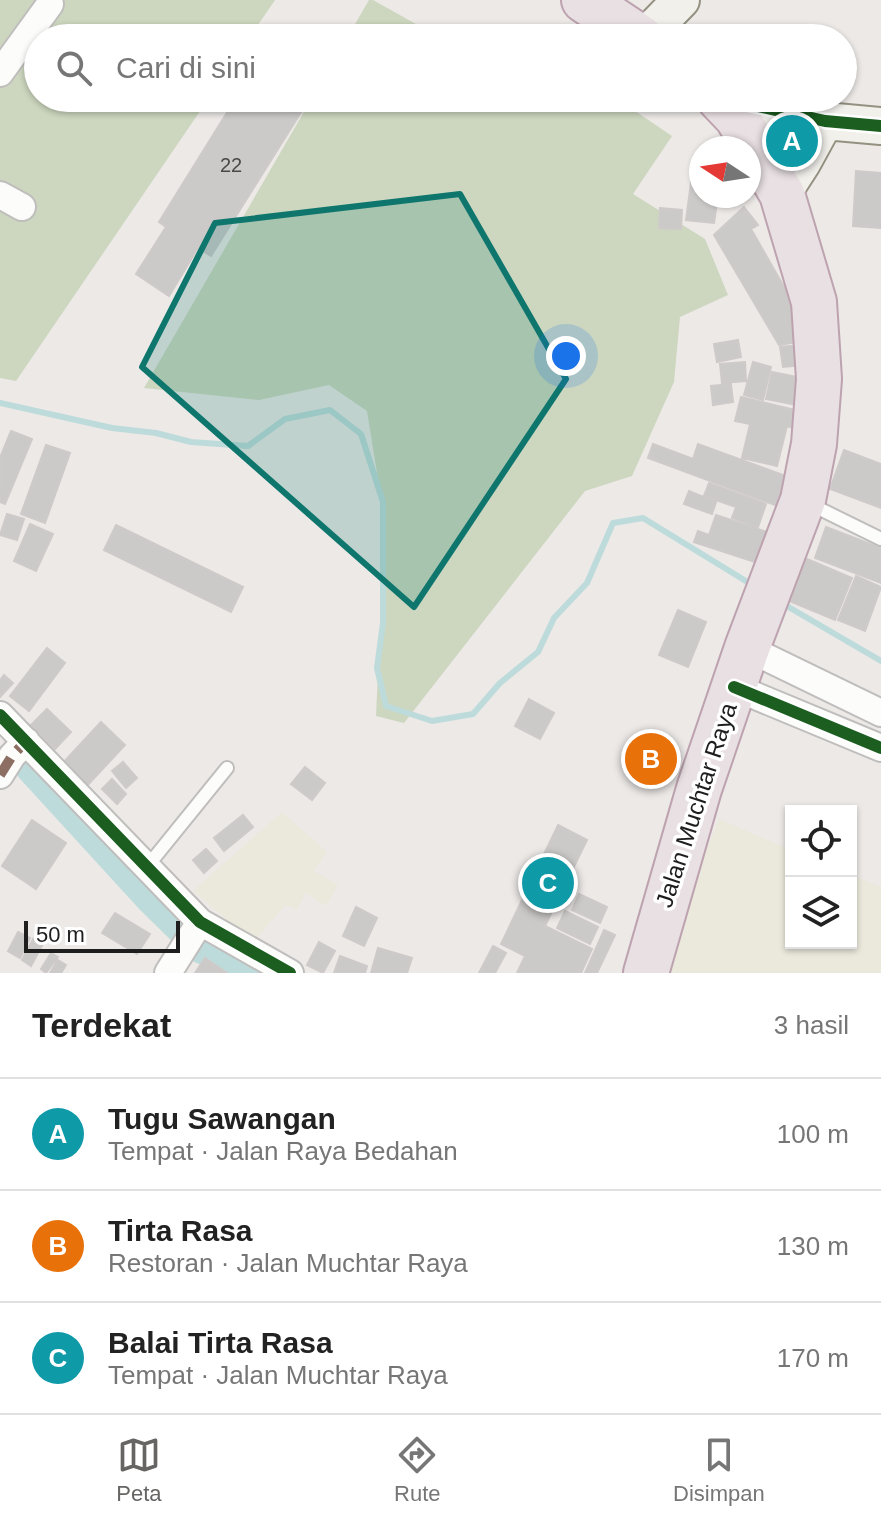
<!DOCTYPE html>
<html lang="id">
<meta charset="utf-8">
<style>
:root{--surface:#fff;--page:#f2f2f2;--text:#222;--muted:#767676;--line:#e0e0e0;--accent:#666564}
body{margin:0;font-family:Helvetica,sans-serif;background:var(--page);color:var(--text)}
.controls{position:absolute;right:24px;bottom:24px;display:grid;overflow:hidden;border-radius:0px;box-shadow:0 2px 6px #0004}
.controls button{width:72px;height:72px;display:grid;place-items:center;padding:0;border:0;border-bottom:2px solid var(--line);background:var(--surface);color:var(--text);font:40px sans-serif}
.compass{position:absolute;left:689px;top:136px;width:72px;height:72px;border-radius:50%;background:var(--surface);box-shadow:0 2px 6px #0004;rotate:282deg}
.scale{position:absolute;left:24px;bottom:20px;width:156px;box-sizing:border-box;padding-left:8px;border:4px solid #1e1e1e;border-top:0;font-size:22px;line-height:28px;white-space:nowrap;color:#1e1e1e;-webkit-text-stroke:6px #fff;paint-order:stroke}
.you{position:absolute;left:566px;top:356px;width:28px;height:28px;margin:-20px;border:6px solid #fff;border-radius:50%;background:#1a73e8;box-shadow:0 0 0 12px #1a73e833}
.badge{display:grid;place-items:center;width:52px;height:52px;border-radius:50%;background:var(--accent);color:#fff;font-size:26px;font-weight:700}
.pin{position:absolute;translate:-50% -50%;border:4px solid #fff;box-shadow:0 2px 8px #0006}
.list{margin:0;padding:0;list-style:none}
h2{display:flex;justify-content:space-between;align-items:center;height:104px;margin:0;padding:0 32px;font-size:34px}
h2 small{font-size:26px;font-weight:400;color:var(--muted)}
.list li{display:grid;grid-template-columns:52px 1fr auto;gap:24px;align-items:center;box-sizing:border-box;height:112px;padding:0 32px;border-top:2px solid var(--line)}
.list b{display:block;font-size:30px;white-space:nowrap}
.list p{margin:0;font-size:26px;white-space:nowrap;color:var(--muted)}
.list em{font-size:26px;font-style:normal;color:var(--muted)}
.icon{flex:none;width:44px;height:44px;fill:none;stroke:currentColor;stroke-width:2;stroke-linecap:round;stroke-linejoin:round}
.map{position:relative;flex:none;width:881px;height:973px;overflow:hidden}
.search{position:absolute;background:var(--surface);box-shadow:0 2px 6px #0004;left:24px;right:24px;top:24px;height:88px;display:flex;align-items:center;gap:20px;box-sizing:border-box;padding:0 28px;border-radius:44px;color:var(--muted);font-size:30px}
.sheet{height:440px;background:var(--surface)}
nav{display:flex;justify-content:space-around;align-items:center;box-sizing:border-box;height:112px;border-top:2px solid var(--line);background:var(--surface);font-size:22px;color:var(--muted)}
nav a{display:grid;justify-items:center;gap:4px}
nav .on{color:var(--accent)}
.map>svg:first-child{display:block}
</style>
<div class="map">
<svg width="881" height="973" viewBox="0 0 881 973">
<rect width="100%" height="100%" fill="#ece9e7"/>
<path fill="#ebe8dc" d="M282,812L327,852L314,871L338,885L326,906L306,893L297,909L285,905L253,942L193,891Z
M719,819L791,850V943H851V875L881,887V973H658Z"/>
<path fill="#cdd7bf" d="M0,0H275L249,38H38V98H209L16,381L0,378Z
M369,0H373L441,38H347Z
M312,98H616L672,136L633,194L705,239L728,295L680,317L674,382L632,476L585,491L404,723L376,716L385,522L367,411L329,385L259,400L144,388Z"/>
<g fill="none" stroke-linecap="round" stroke-linejoin="round">
<path stroke="#bedbdb" stroke-width="6" d="M0,403L112,428L156,433L191,442L248,446L285,419L330,410L361,434L383,502V623L377,668L386,706L432,721L473,714L500,683L538,652L554,618L587,583L613,523L643,518L754,586
M780,602L881,661"/>
<path stroke="#bedbdb" stroke-width="38" d="M34,766L153,896L203,945L268,973"/>
</g>
<path fill="#cccac8" stroke="#cecac9" stroke-width="2" d="M236,98H286L303,109L211,256L198,248L169,296L136,274L166,227L159,222Z
M856,171L881,173V228L853,226Z
M692,175L701,176V196H718L714,223L686,220Z
M744,207L758,225L751,229L792,301L804,341L779,345L714,235Z
M660,208L682,210L681,229L659,228Z
M738,340L741,357L717,362L714,344Z
M801,345L803,365L783,367L780,347Z
M745,362L746,381L722,383L720,364Z
M753,362L771,367L763,400L744,395Z
M772,372L802,378L797,405L766,399Z
M731,384L733,402L713,405L711,386Z
M741,397L799,411L794,428L787,426L777,466L742,458L750,424L735,421Z
M11,431L32,439L5,504L0,502V458Z
M653,444L693,459L698,444L786,476L775,505L648,458Z
M46,445L70,453L45,523L21,514Z
M844,450L881,464V508L830,489Z
M709,483L766,504L758,527L732,518L736,507L704,496Z
M689,491L716,502L712,514L684,504Z
M7,514L24,519L17,540L0,535Z
M716,515L770,533L761,564L694,542L698,531L709,535Z
M30,524L53,534L36,571L14,561Z
M116,525L243,587L231,612L104,550Z
M826,527L881,548V583L815,558Z
M800,556L852,578L835,620L782,598Z
M856,576L881,587L865,631L838,620Z
M678,610L706,622L688,667L659,655Z
M47,648L65,663L29,711L10,696Z
M4,675L13,683L0,697V680Z
M529,699L554,713L540,739L515,726Z
M47,709L71,732L55,749L31,725Z
M101,722L125,745L84,789L60,766Z
M123,762L137,778L126,788L112,771Z
M305,767L325,783L312,800L291,784Z
M112,779L126,794L117,804L102,789Z
M243,815L253,827L224,851L214,838Z
M32,820L66,843L36,889L2,866Z
M558,825L587,840L545,926L592,949L581,973H517L525,956L501,944Z
M206,849L217,861L204,873L193,860Z
M579,894L607,907L600,923L572,910Z
M356,907L377,918L364,946L343,936Z
M565,911L598,927L590,944L557,928Z
M115,913L150,934L137,954L102,933Z
M604,930L615,935L597,973H585Z
M18,932L30,938L20,958L8,951Z
M34,937L44,942L31,966L22,960Z
M319,942L335,951L323,973L307,965Z
M493,946L506,953L495,973H479Z
M378,948L412,958L407,973H371Z
M51,953L58,957L46,973L41,969Z
M340,956L367,966L365,973H334Z
M205,958L227,973H195Z
M58,960L66,965L61,973H50Z"/>
<g fill="none" stroke-linecap="round" stroke-linejoin="round">
<defs>
<path id="lane" d="M810,504L881,539
M146,868L227,768"/>
<path id="street" d="M0,73L50,4
M0,195L22,207
M747,648L881,713
M734,687L881,748
M0,715L200,922L290,973
M0,775L12,756L26,741
M168,973L200,922"/>
<path id="secondary" d="M644,38L681,0
M722,98L825,121L881,126
M782,194L802,163L825,121"/>
<path id="highway" d="M584,0L641,38
M646,973L699,789L747,648L803,500L814,444L819,379L814,302L782,194L737,117L719,98"/>
</defs>
<use href="#lane" stroke="#bfbebd" stroke-width="16"/>
<use href="#street" stroke="#bfbebd" stroke-width="30"/>
<use href="#secondary" stroke="#949181" stroke-width="40"/>
<use href="#highway" stroke="#bda2af" stroke-width="48"/>
<use href="#lane" stroke="#fcfcfb" stroke-width="12"/>
<use href="#street" stroke="#fcfcfb" stroke-width="26"/>
<use href="#secondary" stroke="#f1f0eb" stroke-width="36"/>
<use href="#highway" stroke="#e9e0e3" stroke-width="44"/>
<path stroke="#8d6e63" stroke-width="10" stroke-dasharray="20 10" stroke-linecap="butt" d="M0,775L12,756L26,741"/>
<defs>
<path id="cycleway" d="M722,98L825,121L881,126
M734,687L881,748
M0,715L200,922L290,973"/>
</defs>
<use href="#cycleway" stroke="#fff" stroke-width="17"/>
<use href="#cycleway" stroke="#1b5e20" stroke-width="12"/>
</g>
<path fill="#0f766e" fill-opacity="0.2" stroke="#0f766e" stroke-width="6" stroke-linejoin="round" d="M460,194L566,379L414,607L142,367L215,223Z"/>
<g text-anchor="middle" dominant-baseline="central" stroke-width="7" stroke-linejoin="round" paint-order="stroke">
<g font-size="20" fill="#4a4948">
<text x="231" y="165">22</text>
</g>
<g font-size="24" fill="#1e1e1e" stroke="#fff">
<text transform="translate(696 805) rotate(-72)">Jalan Muchtar Raya</text>
</g>
</g>
</svg>
<div class="controls">
<button><svg class="icon" aria-label="locate" viewBox="0 0 24 24"><circle cx="12" cy="12" r="6"/><path d="M12 2v4M12 18v4M2 12h4M18 12h4"/></svg></button>
<button><svg class="icon" aria-label="layers" viewBox="0 0 24 24"><path d="M12 4l9 5-9 5-9-5zM3 14l9 5 9-5"/></svg></button>
</div>
<svg class="compass" viewBox="-18 -18 36 36"><path d="M0-13l5 13h-10z" fill="#e53935"/><path d="M0 13l5-13h-10z" fill="#767676"/></svg>
<div class="scale">50 m</div>
<div class="you"></div>
<div class="pin badge" style="left:792px;top:141px;background:#0f9aa8">A</div>
<div class="pin badge" style="left:651px;top:759px;background:#e8710a">B</div>
<div class="pin badge" style="left:548px;top:883px;background:#0f9aa8">C</div>
<div class="search"><svg class="icon" aria-label="search" viewBox="0 0 24 24"><circle cx="10" cy="10" r="6"/><path d="M15 15l6 6"/></svg>Cari di sini</div>
</div>
<section class="sheet">
<h2>Terdekat<small>3 hasil</small></h2>
<ul class="list">
<li><span class="badge" style="background:#0f9aa8">A</span><div><b>Tugu Sawangan</b><p>Tempat · Jalan Raya Bedahan</p></div><em>100 m</em></li>
<li><span class="badge" style="background:#e8710a">B</span><div><b>Tirta Rasa</b><p>Restoran · Jalan Muchtar Raya</p></div><em>130 m</em></li>
<li><span class="badge" style="background:#0f9aa8">C</span><div><b>Balai Tirta Rasa</b><p>Tempat · Jalan Muchtar Raya</p></div><em>170 m</em></li>
</ul>
</section>
<nav>
<a class="on"><svg class="icon" aria-label="map" viewBox="0 0 24 24"><path d="M3 6l6-2 6 2 6-2v14l-6 2-6-2-6 2zM9 4v14M15 6v14"/></svg>Peta</a>
<a><svg class="icon" aria-label="directions" viewBox="0 0 24 24"><path d="M12 3l9 9-9 9-9-9zM9 14v-3h6M13 9l2 2-2 2"/></svg>Rute</a>
<a><svg class="icon" aria-label="saved" viewBox="0 0 24 24"><path d="M7 4h10v16l-5-4-5 4z"/></svg>Disimpan</a>
</nav>
